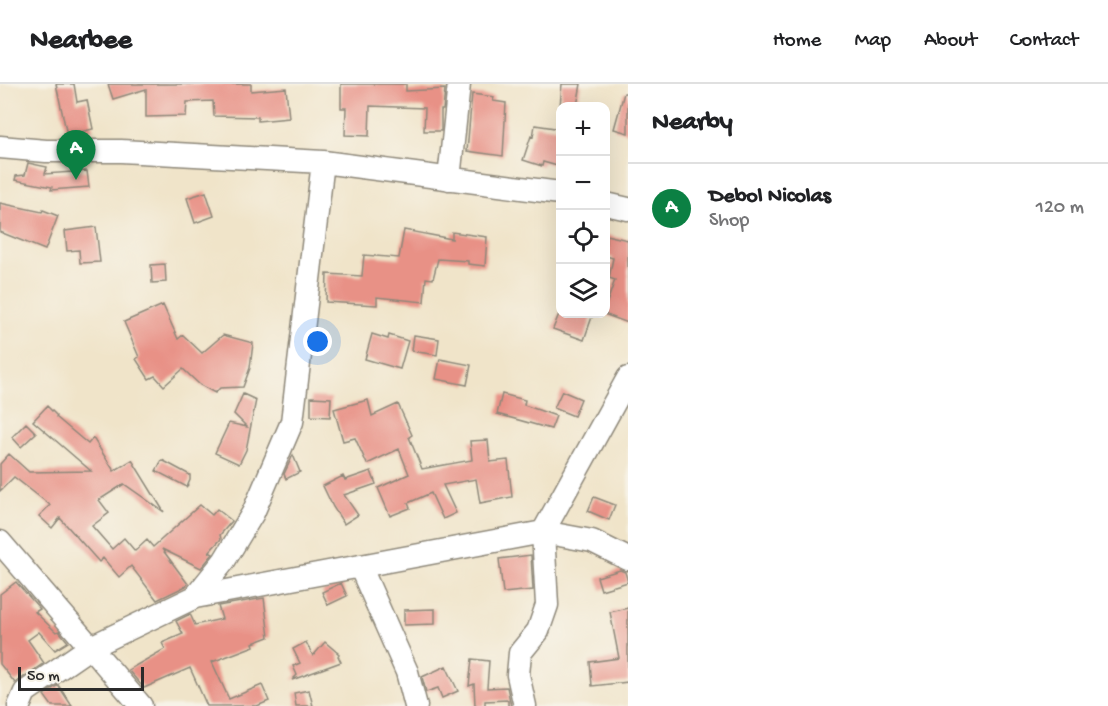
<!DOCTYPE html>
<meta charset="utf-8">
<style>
:root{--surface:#fff;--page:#f6f6f6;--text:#202124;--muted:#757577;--line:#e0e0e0;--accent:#0b8043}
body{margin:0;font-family:"Gochi Hand",sans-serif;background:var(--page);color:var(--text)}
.controls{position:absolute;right:18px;top:18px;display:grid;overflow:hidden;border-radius:12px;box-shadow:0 6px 24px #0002}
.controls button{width:54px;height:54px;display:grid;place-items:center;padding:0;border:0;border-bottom:2px solid var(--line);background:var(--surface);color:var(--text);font:30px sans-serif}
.scale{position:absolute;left:18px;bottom:15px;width:126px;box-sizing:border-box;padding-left:6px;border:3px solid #2b2b2b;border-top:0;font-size:16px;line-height:21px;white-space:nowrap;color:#2b2b2b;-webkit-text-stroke:4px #f7f3e8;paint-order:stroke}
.you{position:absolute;left:318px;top:258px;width:21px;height:21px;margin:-15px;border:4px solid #fff;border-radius:50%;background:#1a73e8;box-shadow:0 0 0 9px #1a73e833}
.badge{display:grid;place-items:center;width:39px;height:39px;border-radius:50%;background:var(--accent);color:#fff;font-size:20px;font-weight:700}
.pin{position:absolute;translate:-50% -50px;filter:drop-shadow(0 2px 3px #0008)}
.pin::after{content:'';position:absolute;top:32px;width:21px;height:18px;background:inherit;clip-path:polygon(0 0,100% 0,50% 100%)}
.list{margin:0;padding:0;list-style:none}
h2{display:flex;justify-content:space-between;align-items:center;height:78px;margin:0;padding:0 24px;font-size:26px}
h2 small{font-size:20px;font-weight:400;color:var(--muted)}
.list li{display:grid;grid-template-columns:39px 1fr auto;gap:18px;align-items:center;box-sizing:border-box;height:90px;padding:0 24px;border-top:2px solid var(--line)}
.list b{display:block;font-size:22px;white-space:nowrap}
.list p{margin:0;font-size:20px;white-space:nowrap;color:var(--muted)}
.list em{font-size:20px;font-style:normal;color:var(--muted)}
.icon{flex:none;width:33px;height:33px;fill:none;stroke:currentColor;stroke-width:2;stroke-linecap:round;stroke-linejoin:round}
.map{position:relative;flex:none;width:628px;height:622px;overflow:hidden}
header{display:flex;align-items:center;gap:36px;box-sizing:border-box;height:84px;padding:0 30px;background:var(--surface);border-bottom:2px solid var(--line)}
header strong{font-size:28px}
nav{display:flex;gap:33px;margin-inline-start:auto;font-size:21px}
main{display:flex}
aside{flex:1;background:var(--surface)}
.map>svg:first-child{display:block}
</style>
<header>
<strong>Nearbee</strong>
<nav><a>Home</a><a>Map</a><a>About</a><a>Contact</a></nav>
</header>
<main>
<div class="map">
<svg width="628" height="622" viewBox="0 0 628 622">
<rect width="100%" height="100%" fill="#f7f3e8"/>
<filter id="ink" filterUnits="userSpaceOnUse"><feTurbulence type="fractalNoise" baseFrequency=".0167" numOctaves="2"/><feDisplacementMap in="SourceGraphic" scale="12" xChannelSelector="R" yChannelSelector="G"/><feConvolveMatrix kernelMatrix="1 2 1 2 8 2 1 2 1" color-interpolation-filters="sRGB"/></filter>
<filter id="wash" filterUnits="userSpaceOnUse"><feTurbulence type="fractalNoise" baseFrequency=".008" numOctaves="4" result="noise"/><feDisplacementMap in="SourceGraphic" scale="24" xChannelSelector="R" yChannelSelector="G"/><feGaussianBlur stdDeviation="1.35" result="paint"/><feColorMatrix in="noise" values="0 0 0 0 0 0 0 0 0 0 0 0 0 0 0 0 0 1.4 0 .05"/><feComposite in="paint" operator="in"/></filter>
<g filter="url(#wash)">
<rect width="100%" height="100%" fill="#f0e4c9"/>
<g id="blocks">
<path fill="#e89186" d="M56,0H74L77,18L87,16L93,45L67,51Z
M108,0H251V7L286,4L289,34L258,37V33L214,32L213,17L187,18L186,32L146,33V5L113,15Z
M341,0H406V7L445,5L443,26H441V47H424L425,24L370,22L369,52L345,51L346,24H341Z
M562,0H581L577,22H560Z
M624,9H628V49L614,45Z
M472,10L494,13L493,17L506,19L503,72L467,67Z
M535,41L561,45V83L543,78L542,82L523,76L531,52L533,53Z
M28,79L47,83L45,90L87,87L89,103L51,106L52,103L15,96L16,92L25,91Z
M206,108L214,132L195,139L187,114Z
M0,119L42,128L43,126L58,132L45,166L0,148Z
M96,143L100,178L80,179L79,166L67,167L65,147Z
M404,146L452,155V148L487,153L485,182L468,180V177L438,175L433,195L426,194L424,218L377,213V221L326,218L327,190L362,192L364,171L399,174Z
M606,151L628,156V239L604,230H606V221L615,196L609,194L613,174L606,172Z
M165,180L166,198L152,199L151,181Z
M163,221L178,255L183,251L202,269L223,251L253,259L250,284L243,303L220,304L215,309L200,301L183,285L164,302L155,292L149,295L136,275L139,273L124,238Z
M559,230H593L584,256L553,245Z
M372,250L388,255L389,251L408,257L400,285L365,275Z
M414,251L439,255L437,271L412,267Z
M440,275L471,281L467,301L436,295Z
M562,307L581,315L574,332L554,324Z
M243,310L256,316L246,366L239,380L215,369L229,339L247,343L234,330Z
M502,310L525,316L524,321L556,332L551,345L497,330Z
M311,313L331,314L330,333L311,332Z
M368,316L372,332L398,320L412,351L409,353L422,385L472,376L470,357L488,356L490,378L508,376L512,413L480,419L476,395L443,401L456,429L443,435L431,409L408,419L410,424L390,432L378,404L409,390L399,365L367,380L355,354L343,357L334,325Z
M47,322L57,332L56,333L88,360L93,354L114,387L132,376L164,428L124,400L99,416L109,429L92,442L112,465L124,454L135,467L147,456L153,463L200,421L212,431L217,425L232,437L220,451L221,455L209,468L213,470L201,484L162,465L188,500L186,502L157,516L131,482L119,493L103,474L99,478L60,434L52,444L39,432L50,421L14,393L0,407V380L9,370L29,388L91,387L33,337Z
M26,339L36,349L21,363L12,353Z
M293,371L300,388L286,395L284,390Z
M162,376L190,391V396L187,403L156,387Z
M371,387L376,400L344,411L358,431L344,440L333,423L323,402L343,392L345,396Z
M594,413L615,421L609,436L588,427Z
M531,471L533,506L503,509L499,475Z
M620,486L625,488L628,498L601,506L597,493Z
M16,498L40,525L35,528L56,548L59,547L68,558L55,566L39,548L28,556L44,579L15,599L0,580V510Z
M341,499L347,512L328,521L322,508Z
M264,514L269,553L253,559L254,562L212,578L229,615L262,601L269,617L257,622H207L190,584L144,604L128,586L165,565L162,559L183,550L176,537L190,530L195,541L222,535L218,522Z
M628,524V598L592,602L590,578L619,574L610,528Z
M435,525V540L404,541V526Z
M306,558L313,572L325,558L339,570L338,572L341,578L292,596L297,591L293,582L300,579L293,565Z
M472,575L489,577L487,604L507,603L511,622H508V616L485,617V622H475L474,600L469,602Z
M446,582L458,607L442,614L438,604L426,608L422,593Z
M58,601L72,622H52L44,611Z
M309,606L313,622H296L294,609Z"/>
</g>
</g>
<g filter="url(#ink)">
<use href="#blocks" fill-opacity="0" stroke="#8e887a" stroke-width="1.5"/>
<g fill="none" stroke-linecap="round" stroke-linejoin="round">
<defs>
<path id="minor" d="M0,63L46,67H121L323,78L560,109
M449,95L459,0
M606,120L628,125
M0,458L141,622
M360,482L407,588L416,622
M195,513L224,477L253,429L292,338L323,78
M19,622L25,608L89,564L195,513L543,448L628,294
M525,622L518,591L520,569L538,547L547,521L543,448L592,457L628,475"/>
</defs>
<use href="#minor" stroke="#8e887a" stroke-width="25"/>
<use href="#minor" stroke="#fff" stroke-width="22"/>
</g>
</g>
</svg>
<div class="controls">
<button>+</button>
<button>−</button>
<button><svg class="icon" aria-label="locate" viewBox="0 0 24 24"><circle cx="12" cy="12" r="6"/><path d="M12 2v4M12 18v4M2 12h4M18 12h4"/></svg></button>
<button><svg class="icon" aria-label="layers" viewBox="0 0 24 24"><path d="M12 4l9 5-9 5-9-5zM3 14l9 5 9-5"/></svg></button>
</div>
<div class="scale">50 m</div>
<div class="you"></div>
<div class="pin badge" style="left:76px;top:96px">A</div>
</div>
<aside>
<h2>Nearby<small></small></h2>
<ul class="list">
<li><span class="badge">A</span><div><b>Debol Nicolas</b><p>Shop</p></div><em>120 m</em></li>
</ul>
</aside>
</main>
